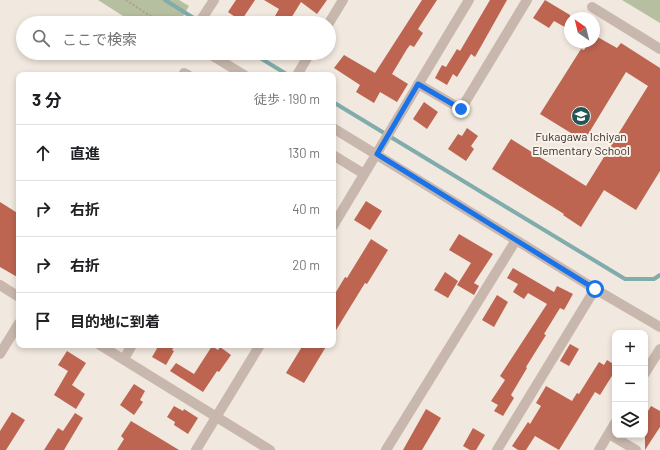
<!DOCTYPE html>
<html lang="ja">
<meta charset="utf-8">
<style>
:root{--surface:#fff;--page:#f2f2f2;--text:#202124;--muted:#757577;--line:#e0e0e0}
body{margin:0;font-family:Barlow,"Noto Sans JP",sans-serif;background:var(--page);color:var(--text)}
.controls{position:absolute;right:12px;bottom:12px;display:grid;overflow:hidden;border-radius:8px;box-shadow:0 2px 6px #0003}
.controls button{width:36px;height:36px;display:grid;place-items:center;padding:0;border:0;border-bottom:1px solid var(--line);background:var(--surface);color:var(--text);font:20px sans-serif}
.compass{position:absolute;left:564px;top:12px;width:36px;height:36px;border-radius:50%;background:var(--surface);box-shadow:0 2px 6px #0003;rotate:325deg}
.stop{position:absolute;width:12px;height:12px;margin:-9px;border:3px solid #1a73e8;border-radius:50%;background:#fff}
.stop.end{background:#1a73e8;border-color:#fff;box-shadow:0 1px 4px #0008}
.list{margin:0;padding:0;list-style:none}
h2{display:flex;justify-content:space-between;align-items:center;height:52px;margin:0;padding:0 16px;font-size:17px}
h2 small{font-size:13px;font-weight:400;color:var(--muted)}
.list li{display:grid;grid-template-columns:26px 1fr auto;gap:12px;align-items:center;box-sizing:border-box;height:56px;padding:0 16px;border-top:1px solid var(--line)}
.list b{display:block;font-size:15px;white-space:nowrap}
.list em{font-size:13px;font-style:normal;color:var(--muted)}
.icon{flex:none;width:22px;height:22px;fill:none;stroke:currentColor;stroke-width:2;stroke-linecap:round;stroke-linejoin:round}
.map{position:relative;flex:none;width:660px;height:450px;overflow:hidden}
.search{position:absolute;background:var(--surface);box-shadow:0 2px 6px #0003;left:16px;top:16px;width:320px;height:44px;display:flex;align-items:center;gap:10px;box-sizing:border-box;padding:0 14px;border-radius:22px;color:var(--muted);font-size:15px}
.panel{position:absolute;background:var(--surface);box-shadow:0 2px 6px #0003;left:16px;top:72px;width:320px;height:276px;border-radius:8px}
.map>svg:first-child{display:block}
</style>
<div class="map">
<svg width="660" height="450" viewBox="0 0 660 450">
<rect width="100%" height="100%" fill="#f1e8df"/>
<path fill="#b6bfa0" d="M98,0H179L189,6L179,23H134Z
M622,0H660V23Z"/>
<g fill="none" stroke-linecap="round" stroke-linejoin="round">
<path stroke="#80acab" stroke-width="4" d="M165,0L200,22
M252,53L288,75
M333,102L625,279H654L660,275"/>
</g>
<path fill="#bd6551" d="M236,0H255L241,21L228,12Z
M264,0H327L317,14L301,2L288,23H271L279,9Z
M422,0H437L418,29L423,33L414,47L410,45L407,49L392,74L408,84L397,102L380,92L374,103L356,92L360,85L334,68L344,55L375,73Z
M490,0H507L475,57L471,54L457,77L453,74L447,85L435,78L442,65L446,67L457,49L460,51Z
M545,0L570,15V30L554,21L549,28L533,18Z
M594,35L617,48L621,43L660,68V171L636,210L604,190L581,227L563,215L564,214L492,169L511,139L586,186L648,86L626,72L584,141L540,114L581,49L584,50L589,42H594Z
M424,102L438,112L427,129L413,119Z
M467,128L478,136L471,146L474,149L466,161L448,149L458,134L462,136Z
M366,201L382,211L370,230L354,220Z
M0,202L19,214V278L0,267Z
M459,234L493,254L474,283L479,286L474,295L457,285L471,263L449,250Z
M371,239L388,250L367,284L365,283L333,335V297L345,277L347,278Z
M513,268L554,292L557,286L573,294L564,310L560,308L544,334L546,335L526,367L527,368L511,395L514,398L503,416L494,411L498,405L491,401L505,380L500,376L547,304L528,293L524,299L513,292L518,284L507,278Z
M445,272L458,281L448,298L434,290Z
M497,295L508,302L494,327L482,320Z
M570,344L579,349L569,366L560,361Z
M159,345H175L172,350L174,351L166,365L152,357Z
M303,345H327L304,383L286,373Z
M212,346L218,350L220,347L231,355L219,372L217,371L203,392L170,371L176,363L194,374Z
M67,351L86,363L72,385L85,394L76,409L54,395L68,371L58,365Z
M607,360L615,365V371L600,395L595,392L559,450L535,436L526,450H518L512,446L528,422L530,424L541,406L536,403L546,386L572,401L577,393L579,394L599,362L604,365Z
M134,384L145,391L140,400L143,402L134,415L120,405Z
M174,406L183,411L184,409L198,418L188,434L174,425L175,422L167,417Z
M651,406L660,411V427L645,450V416Z
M426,409L441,418L422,450H403Z
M12,412L25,420L6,450H0V431Z
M75,413L83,418L64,450H44L58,428L63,431Z
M131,421L156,436L179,450H117L124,439L121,436Z
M473,428L485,435L476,450H470L463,446Z"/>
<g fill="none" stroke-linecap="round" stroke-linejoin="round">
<path stroke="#b4a196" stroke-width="2.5" stroke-dasharray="2 2" stroke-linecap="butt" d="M126,0L161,23"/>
<path stroke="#c8b7ac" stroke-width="10" d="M592,7L660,49
M199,23L214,0
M329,23L343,0
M208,53L244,75
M183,75L184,73L188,75
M297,75L310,53
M418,84L461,109L527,0
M333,128L516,240
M333,155L364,174
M333,226L469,0
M0,285L19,297
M100,345L270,450
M0,354L19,323
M124,359L132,345
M645,373L660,349
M609,434L636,450
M196,450L260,345
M386,450L516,240L595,289L660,327
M497,450L595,289
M599,450L615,423"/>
</g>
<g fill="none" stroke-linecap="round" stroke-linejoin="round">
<path stroke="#1a73e8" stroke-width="5" d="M461,109L418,84L377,154L595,289"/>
</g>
<defs>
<symbol id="school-disc" viewBox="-11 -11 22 22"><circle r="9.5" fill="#235555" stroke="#f9f2eb"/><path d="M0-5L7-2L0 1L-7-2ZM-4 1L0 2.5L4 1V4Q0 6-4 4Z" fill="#fff"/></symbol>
</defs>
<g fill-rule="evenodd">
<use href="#school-disc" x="570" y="105" width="22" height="22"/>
</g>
<g text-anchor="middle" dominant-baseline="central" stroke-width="4" stroke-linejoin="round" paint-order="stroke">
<g font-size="12" fill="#372d2a" stroke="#f9f2eb">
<text x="581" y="136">Fukagawa Ichiyan<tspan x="581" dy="14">Elementary School</tspan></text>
</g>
</g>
</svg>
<div class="controls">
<button>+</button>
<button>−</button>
<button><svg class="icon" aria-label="layers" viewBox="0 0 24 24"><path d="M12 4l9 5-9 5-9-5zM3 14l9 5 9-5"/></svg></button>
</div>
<svg class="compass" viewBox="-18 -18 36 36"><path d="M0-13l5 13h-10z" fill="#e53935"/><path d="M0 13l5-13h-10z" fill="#757577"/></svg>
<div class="stop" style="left:595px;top:289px"></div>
<div class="stop end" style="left:461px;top:109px"></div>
<div class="search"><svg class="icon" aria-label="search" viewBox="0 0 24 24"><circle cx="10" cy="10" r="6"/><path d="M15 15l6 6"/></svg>ここで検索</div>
<section class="panel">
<h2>3 分<small>徒歩 · 190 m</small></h2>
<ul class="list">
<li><svg class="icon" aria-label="ahead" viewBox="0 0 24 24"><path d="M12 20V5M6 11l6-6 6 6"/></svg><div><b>直進</b></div><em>130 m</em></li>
<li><svg class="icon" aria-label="right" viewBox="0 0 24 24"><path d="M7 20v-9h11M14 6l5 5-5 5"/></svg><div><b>右折</b></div><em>40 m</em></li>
<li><svg class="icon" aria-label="right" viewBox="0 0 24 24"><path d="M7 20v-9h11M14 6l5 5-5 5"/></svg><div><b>右折</b></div><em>20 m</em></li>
<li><svg class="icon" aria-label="arrive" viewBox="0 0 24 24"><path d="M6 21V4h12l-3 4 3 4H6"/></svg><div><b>目的地に到着</b></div></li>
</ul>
</section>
</div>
